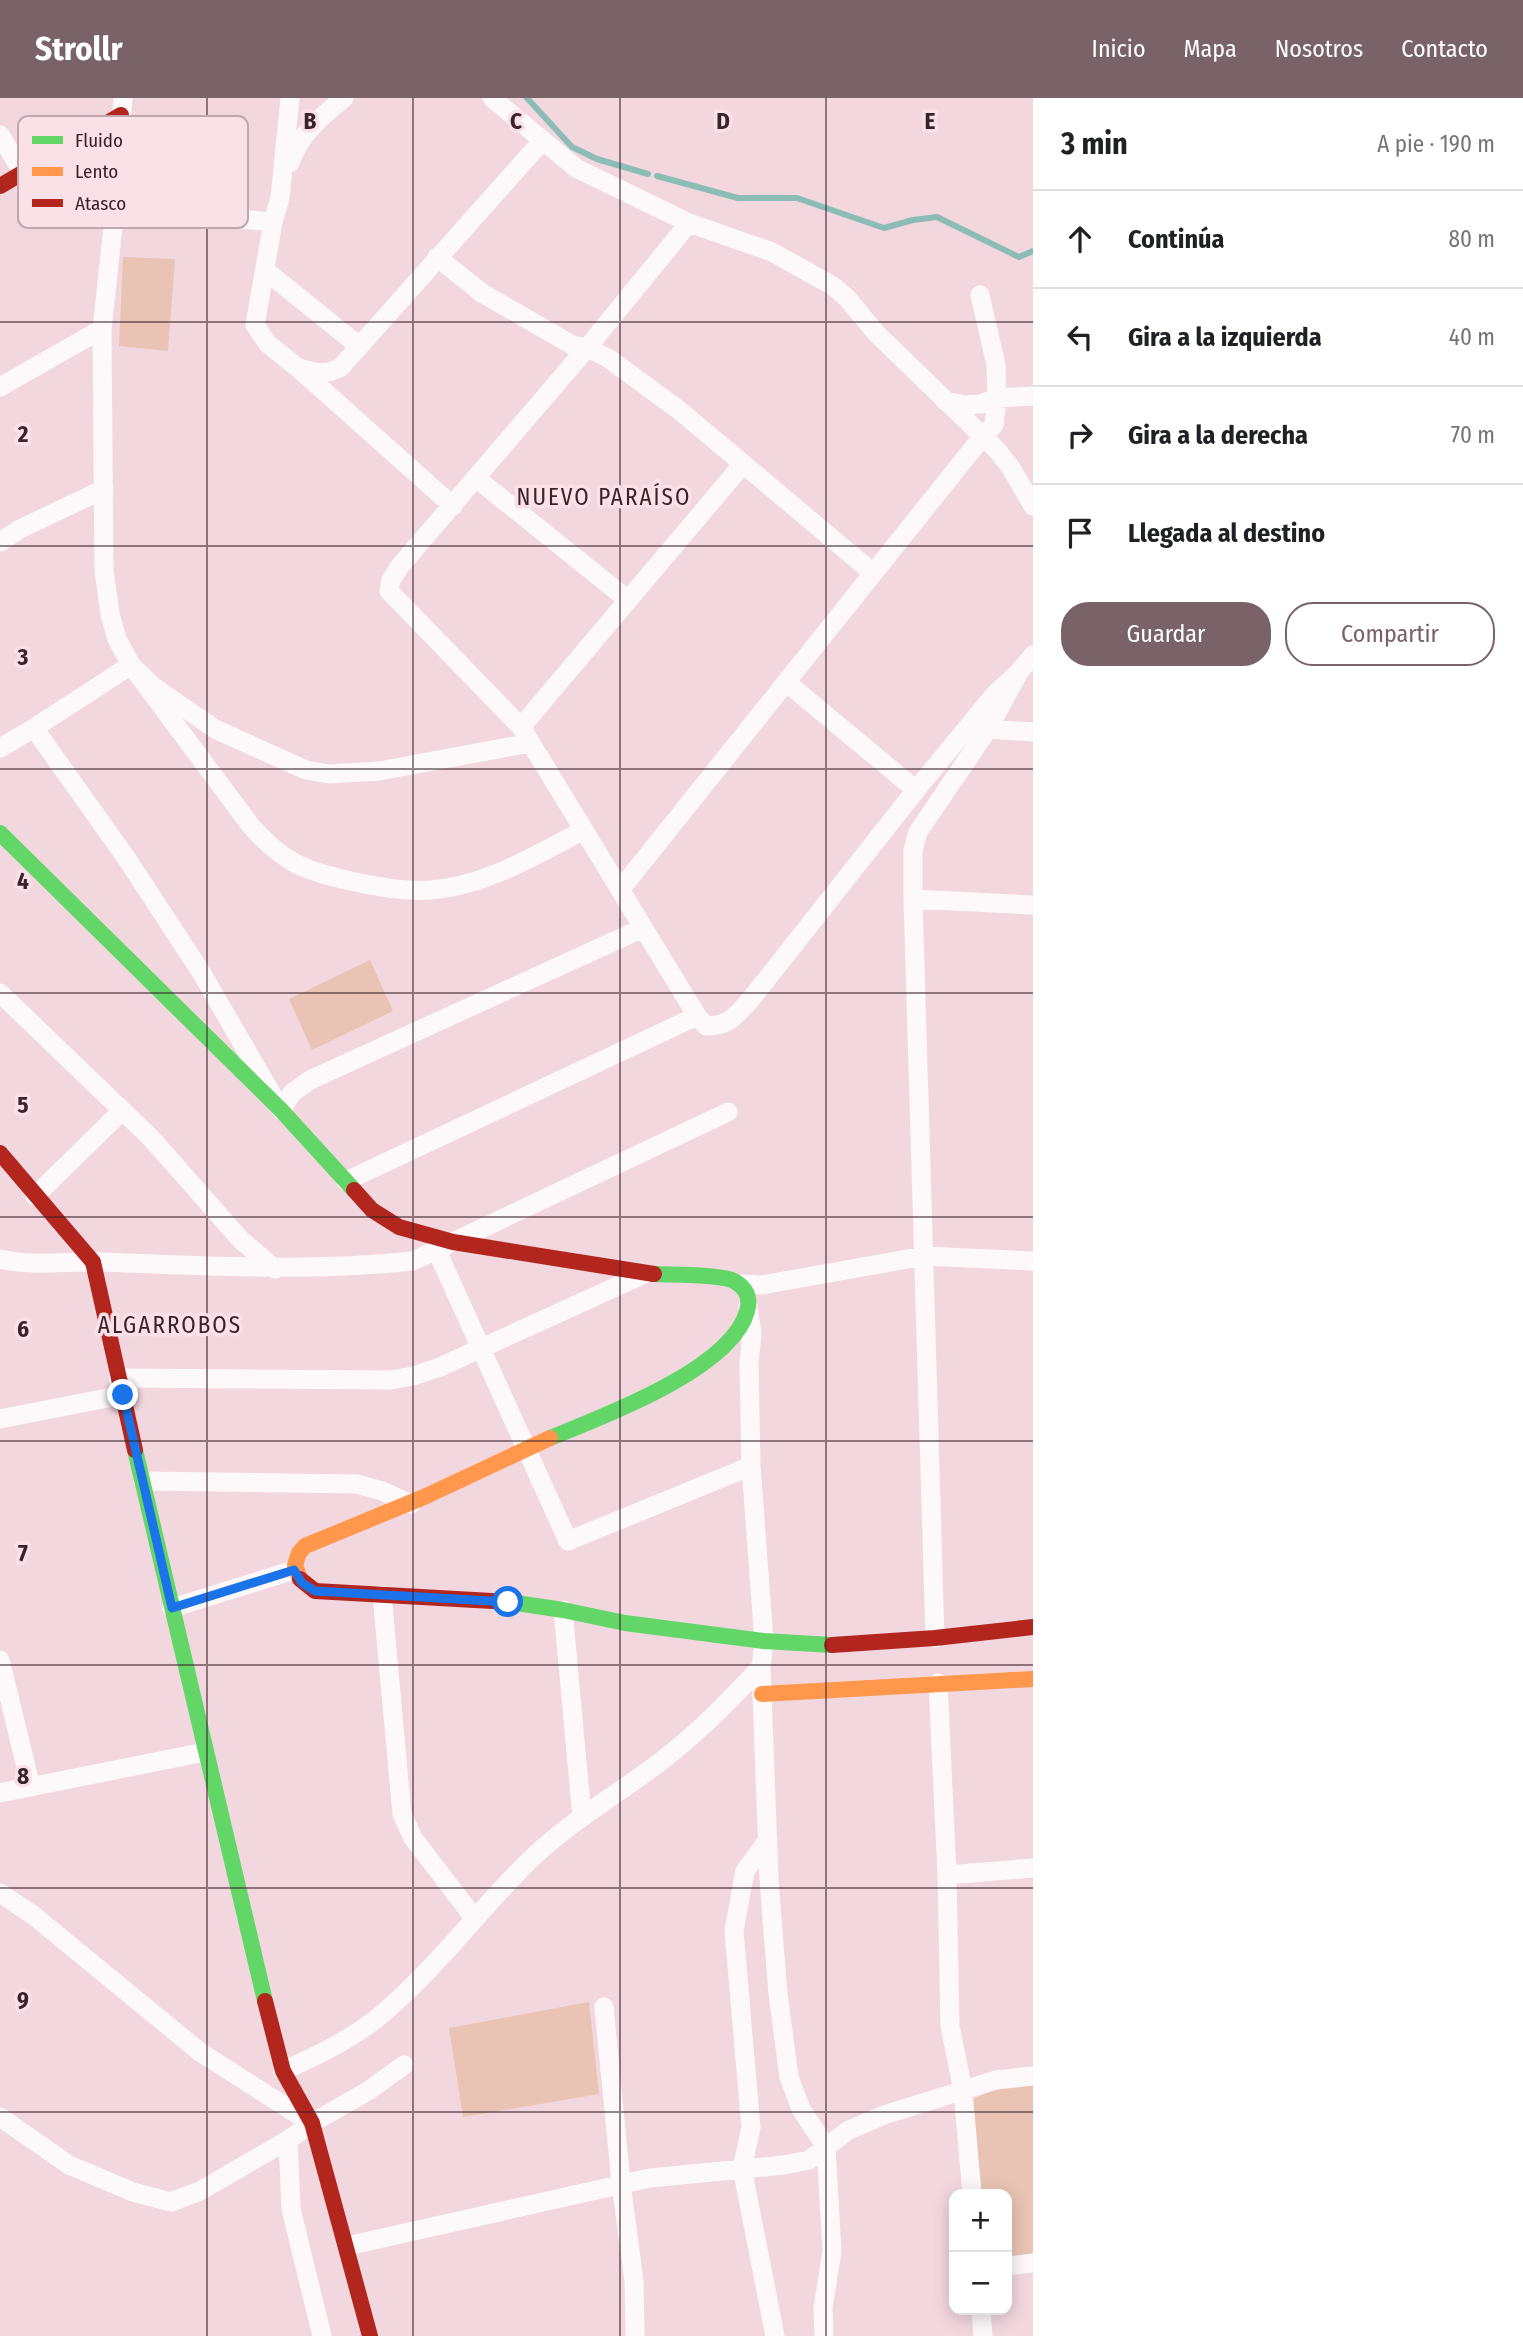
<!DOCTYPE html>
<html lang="es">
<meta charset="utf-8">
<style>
:root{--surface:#fff;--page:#f6f6f6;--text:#202124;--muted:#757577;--line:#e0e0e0;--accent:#7a6269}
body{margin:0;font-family:"Fira Sans Condensed",sans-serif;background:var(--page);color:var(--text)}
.controls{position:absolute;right:21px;bottom:21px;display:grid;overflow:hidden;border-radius:14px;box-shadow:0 4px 18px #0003}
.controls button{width:63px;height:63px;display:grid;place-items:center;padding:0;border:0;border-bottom:2px solid var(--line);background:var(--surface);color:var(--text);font:35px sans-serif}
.stop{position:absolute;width:21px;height:21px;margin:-16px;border:5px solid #1a73e8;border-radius:50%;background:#fff}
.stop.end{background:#1a73e8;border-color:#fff;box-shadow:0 2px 7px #0008}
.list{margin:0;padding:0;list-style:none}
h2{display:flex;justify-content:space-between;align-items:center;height:91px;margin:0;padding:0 28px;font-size:30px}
h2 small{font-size:23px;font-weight:400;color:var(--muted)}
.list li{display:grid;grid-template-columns:46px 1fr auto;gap:21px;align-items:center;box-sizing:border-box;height:98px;padding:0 28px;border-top:2px solid var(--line)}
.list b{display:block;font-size:26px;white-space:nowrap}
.list em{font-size:23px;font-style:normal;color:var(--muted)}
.actions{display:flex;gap:14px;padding:21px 28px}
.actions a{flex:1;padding:16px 0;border:2px solid var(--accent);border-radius:28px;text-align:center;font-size:24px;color:var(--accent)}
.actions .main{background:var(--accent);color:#fff}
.icon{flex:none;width:38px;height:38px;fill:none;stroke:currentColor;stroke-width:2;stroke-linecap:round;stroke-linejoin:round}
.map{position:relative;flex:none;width:1033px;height:2238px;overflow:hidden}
header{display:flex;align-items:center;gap:42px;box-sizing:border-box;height:98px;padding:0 35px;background:var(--accent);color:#fff}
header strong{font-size:33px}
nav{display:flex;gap:38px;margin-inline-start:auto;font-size:24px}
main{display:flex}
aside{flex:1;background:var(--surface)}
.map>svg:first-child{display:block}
</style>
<header>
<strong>Strollr</strong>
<nav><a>Inicio</a><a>Mapa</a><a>Nosotros</a><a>Contacto</a></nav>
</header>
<main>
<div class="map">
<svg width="1033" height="2238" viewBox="0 0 1033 2238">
<rect width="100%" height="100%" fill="#f2d7df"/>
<path fill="#e9c4b4" d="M123,159L175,161L168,253L119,248Z
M370,862L393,913L312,952L289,901Z
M589,1904L599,1996L463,2019L449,1930Z
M1033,1985V2157L1007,2159V2096H982L971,2002L998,1990Z"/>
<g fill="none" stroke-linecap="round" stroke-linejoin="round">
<path stroke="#8cbdb4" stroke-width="6" d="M527,0L572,49L597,61L648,76
M657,78L738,100H797L884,130L913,122L937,119L1019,159L1033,153"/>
<path stroke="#fdf9fa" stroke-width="19" d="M123,0L115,110L102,231L104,472L110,516L117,541L131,567L251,728C283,764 304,773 351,783C377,789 404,794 431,792C486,788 535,757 584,732
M290,0L280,100L273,124L255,227L268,246L298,270L453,408
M492,0L576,70L689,125L772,154L833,188L847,200L876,235L997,352L1011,370L1033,408
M0,37L23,75
M290,65C300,35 321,19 344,0
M115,110L273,124
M689,125L587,250L400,468L391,482L389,493L521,629L697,918
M437,159L482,195L572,247L587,250L608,260L679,312L873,475
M266,173L359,248
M299,270C316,275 325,278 341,269L543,42
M0,289L102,231
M945,303L964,307L981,306L997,300L1033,298
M476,380L628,502
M0,444L20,431L104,391
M786,584L916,692
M521,629L743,366
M34,630L127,761L201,874L281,1012L292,995L310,982L643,830
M988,631L1033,634
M0,650L34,630L131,567L154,589L215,631L306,672L329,676L379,673L530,645
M620,792L983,338L994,327L997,300L996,267L980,197
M913,801L1033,807
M0,895L151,1040L241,1142L275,1171
M346,1083L697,918L706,928C730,928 736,917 751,901L916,692L995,596L1019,574L1033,557
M35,1098L122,1013
M437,1153L568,1443L751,1368
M0,1161C33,1169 67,1163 102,1164C206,1168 309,1174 413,1163L728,1014
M742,1186L762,1187L924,1158L1033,1163
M748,1209L752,1236L749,1264L751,1368L764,1543L761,1569L769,1782L778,1896L789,1979L801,2011L826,2049L832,2153L823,2210L824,2238
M118,1280L391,1282L413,1278L440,1269L644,1176
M0,1321L123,1297
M143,1383L357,1386L382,1393L411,1406
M382,1497L402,1716L413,1740L475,1821
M172,1510L294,1472
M563,1512L582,1719
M935,1540L913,801V752L918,734L988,631L1019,574
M0,1562L31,1689
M938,1585L947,1777L950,1928L963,1993L972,2096
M0,1695L205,1654
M768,1742L745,1773L734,1833L751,2030L742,2070L775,2238
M947,1777L1033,1770
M0,1795L33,1817L200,1954L308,2023
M604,1909L621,2085L634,2183L635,2238
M283,1973C316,1958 348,1943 376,1921C434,1874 479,1811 532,1760C571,1723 618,1696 660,1664C697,1636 729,1603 761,1569
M0,2019L69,2067L133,2094L171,2104L200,2093L288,2042L312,2025L368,1993L404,1967
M288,2042L291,2111L322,2238
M347,2148L650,2080L784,2067L809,2062L849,2032L884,2017L996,1982L1033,1978
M1007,2168L1033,2165
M981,2212L983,2238"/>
<path stroke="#63d668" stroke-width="16" d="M0,735L281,1012L354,1092
M550,1340C602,1319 732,1271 747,1213C751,1199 746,1190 734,1183C721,1176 671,1177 654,1176
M135,1352L265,1903
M510,1504L563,1512L625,1525L764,1543L832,1547"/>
<path stroke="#ff974d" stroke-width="16" d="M300,1481L295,1467L299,1455L305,1448L424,1399L550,1340
M762,1596L1033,1581"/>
<path stroke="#b3261e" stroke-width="16" d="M0,88L121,17
M0,1055L93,1164L135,1352
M354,1092L372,1112L399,1129L453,1144L654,1176
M300,1481L315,1493L510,1504
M832,1547L935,1540L1033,1529
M265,1903L283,1973L312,2025L370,2238"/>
</g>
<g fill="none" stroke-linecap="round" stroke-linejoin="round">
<path stroke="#1a73e8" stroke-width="9" d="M123,1297L172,1510L294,1472L302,1485L315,1493L508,1504"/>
</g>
<path fill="none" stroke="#3a232a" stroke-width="2" stroke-opacity="0.55" d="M207,0V2238M413,0V2238M620,0V2238M826,0V2238M0,224H1033M0,448H1033M0,671H1033M0,895H1033M0,1119H1033M0,1343H1033M0,1567H1033M0,1790H1033M0,2014H1033"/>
<g text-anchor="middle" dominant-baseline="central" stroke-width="7" stroke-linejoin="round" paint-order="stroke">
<g font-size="23" letter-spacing="2" fill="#3a232a" stroke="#fae1e8">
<text x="604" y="399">NUEVO PARAÍSO</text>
<text x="170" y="1227">ALGARROBOS</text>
</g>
</g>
<rect x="18" y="18" width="230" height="112" rx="10" fill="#fae1e8" stroke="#c0a8af" stroke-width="2"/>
<rect x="32" y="38" width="31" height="8" fill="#63d668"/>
<rect x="32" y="69" width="31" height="9" fill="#ff974d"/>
<rect x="32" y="101" width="31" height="8" fill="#b3261e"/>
<g font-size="19" fill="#3a232a">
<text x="75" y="49">Fluido</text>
<text x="75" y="80">Lento</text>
<text x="75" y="112">Atasco</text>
</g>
<g font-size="23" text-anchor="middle" font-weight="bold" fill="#3a232a" stroke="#fae1e8" stroke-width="7" stroke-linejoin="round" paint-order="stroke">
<text x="310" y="31">B</text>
<text x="516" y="31">C</text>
<text x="723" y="31">D</text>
<text x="930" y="31">E</text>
<text x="23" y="344">2</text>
<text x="23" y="567">3</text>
<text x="23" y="791">4</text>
<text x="23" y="1015">5</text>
<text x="23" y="1239">6</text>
<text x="23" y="1463">7</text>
<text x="23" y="1686">8</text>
<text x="23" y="1910">9</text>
</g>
</svg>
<div class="controls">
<button>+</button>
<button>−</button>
</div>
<div class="stop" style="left:508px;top:1504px"></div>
<div class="stop end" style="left:123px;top:1297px"></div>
</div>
<aside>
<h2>3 min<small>A pie · 190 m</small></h2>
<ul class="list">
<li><svg class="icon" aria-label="ahead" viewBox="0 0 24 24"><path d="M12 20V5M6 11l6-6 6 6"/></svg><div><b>Continúa</b></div><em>80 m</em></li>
<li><svg class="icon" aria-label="left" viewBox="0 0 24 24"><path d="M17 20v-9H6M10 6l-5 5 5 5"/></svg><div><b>Gira a la izquierda</b></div><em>40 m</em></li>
<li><svg class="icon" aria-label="right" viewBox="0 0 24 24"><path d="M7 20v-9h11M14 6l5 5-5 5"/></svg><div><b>Gira a la derecha</b></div><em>70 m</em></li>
<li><svg class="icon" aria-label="arrive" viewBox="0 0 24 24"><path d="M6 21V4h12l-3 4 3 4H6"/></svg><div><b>Llegada al destino</b></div></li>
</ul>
<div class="actions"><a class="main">Guardar</a><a>Compartir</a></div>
</aside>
</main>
